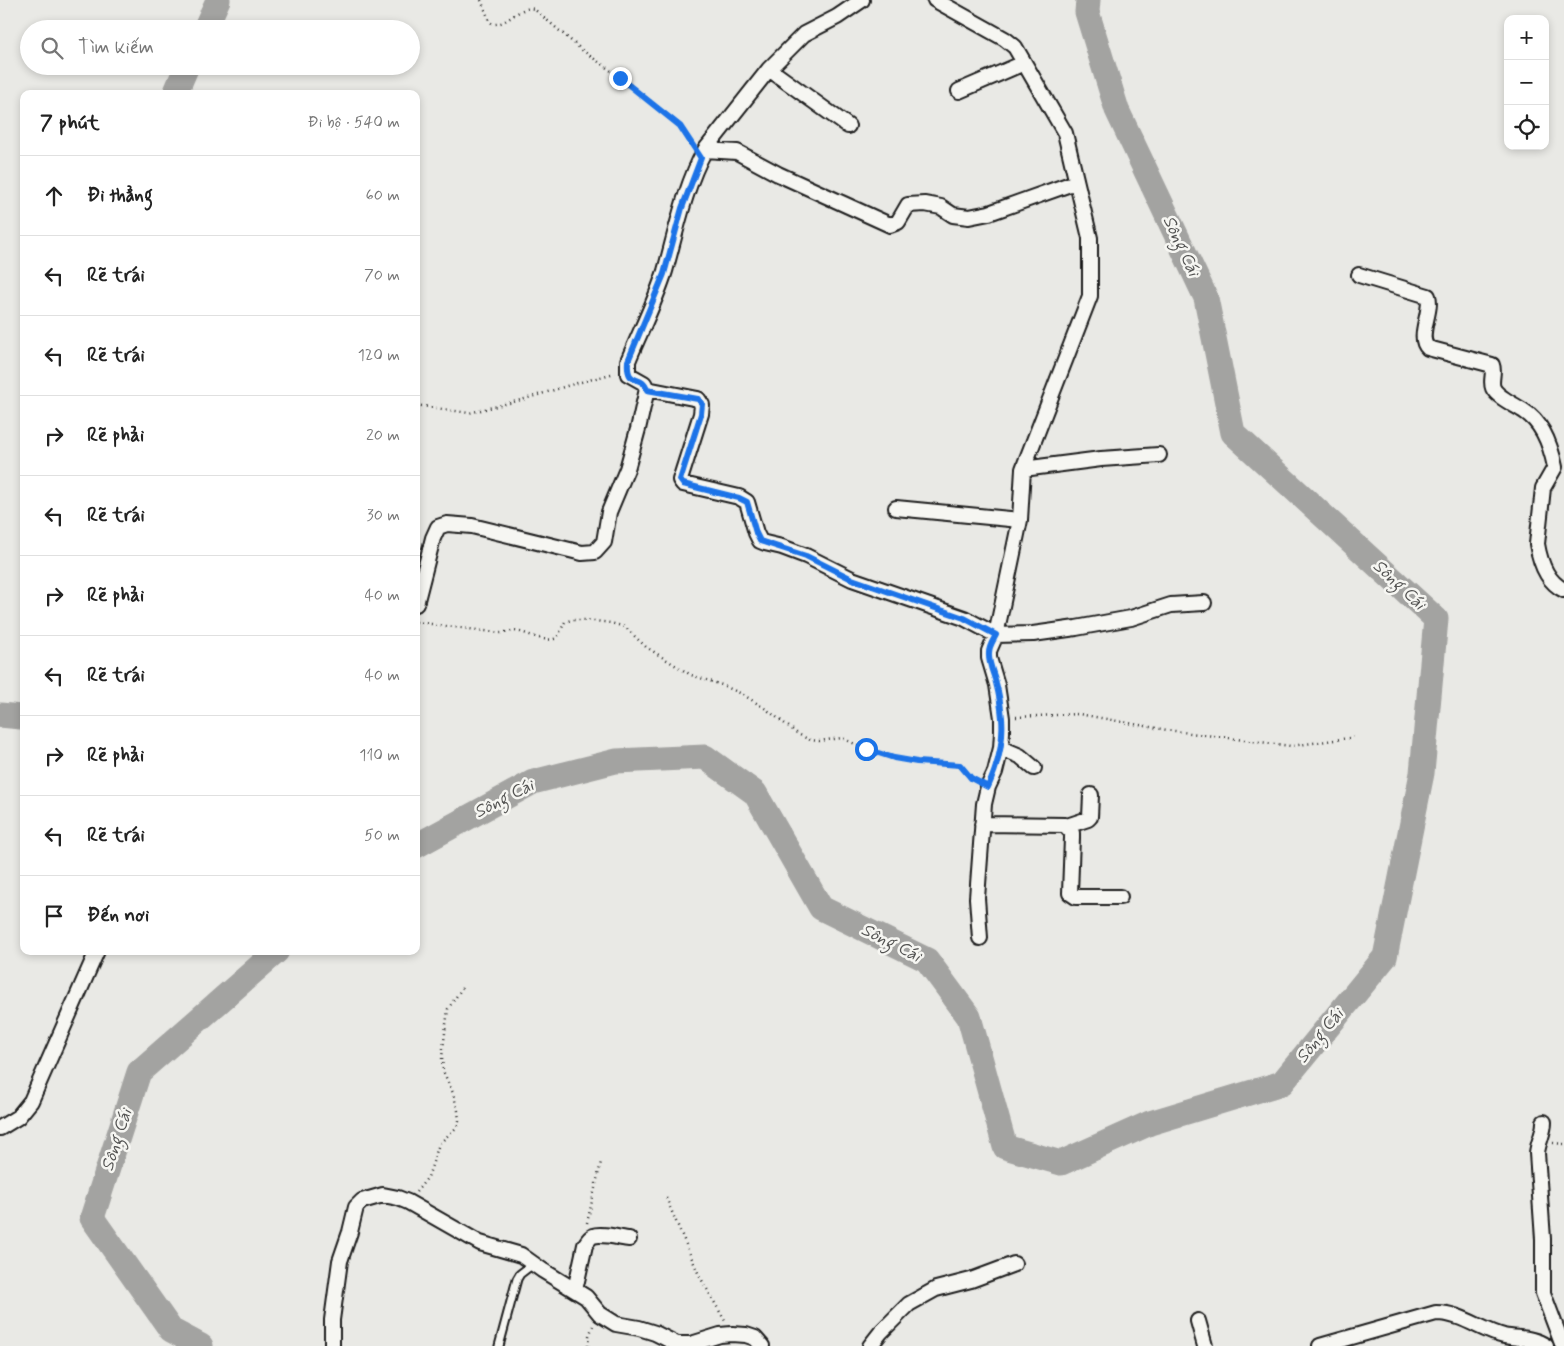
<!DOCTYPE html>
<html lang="vi">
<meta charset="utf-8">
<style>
:root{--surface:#fff;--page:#f2f2f2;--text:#222;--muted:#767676;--line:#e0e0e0}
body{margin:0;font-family:Mynerve,sans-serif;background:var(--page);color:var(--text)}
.controls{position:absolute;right:15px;top:15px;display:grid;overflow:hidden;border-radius:10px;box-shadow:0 2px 8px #0003}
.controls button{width:45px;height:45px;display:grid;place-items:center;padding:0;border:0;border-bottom:1px solid var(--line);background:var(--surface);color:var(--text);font:25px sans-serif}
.stop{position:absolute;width:15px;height:15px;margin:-11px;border:4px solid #1a73e8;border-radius:50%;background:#fff}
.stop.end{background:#1a73e8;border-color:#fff;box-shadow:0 1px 5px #0008}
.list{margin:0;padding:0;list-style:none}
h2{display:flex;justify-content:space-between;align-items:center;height:65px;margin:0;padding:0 20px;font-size:21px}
h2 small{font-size:16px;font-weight:400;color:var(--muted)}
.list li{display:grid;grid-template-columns:32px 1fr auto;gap:15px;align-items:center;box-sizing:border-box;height:80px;padding:0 20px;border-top:1px solid var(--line)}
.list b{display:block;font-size:19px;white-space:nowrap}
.list em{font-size:16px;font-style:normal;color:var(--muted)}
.icon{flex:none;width:28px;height:28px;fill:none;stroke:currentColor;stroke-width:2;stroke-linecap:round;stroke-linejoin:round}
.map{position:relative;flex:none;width:1564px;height:1346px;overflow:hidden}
.search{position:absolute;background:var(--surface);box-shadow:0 2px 8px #0003;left:20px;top:20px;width:400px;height:55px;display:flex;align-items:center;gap:12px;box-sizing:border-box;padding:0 18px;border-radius:28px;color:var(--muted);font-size:19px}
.panel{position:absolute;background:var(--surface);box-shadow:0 2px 8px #0003;left:20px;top:90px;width:400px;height:865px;border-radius:10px}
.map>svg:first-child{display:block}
</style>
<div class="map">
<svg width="1564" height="1346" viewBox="0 0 1564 1346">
<rect width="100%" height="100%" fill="#e9e9e5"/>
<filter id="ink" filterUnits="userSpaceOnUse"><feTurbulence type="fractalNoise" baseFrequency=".02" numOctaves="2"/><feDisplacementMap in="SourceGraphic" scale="10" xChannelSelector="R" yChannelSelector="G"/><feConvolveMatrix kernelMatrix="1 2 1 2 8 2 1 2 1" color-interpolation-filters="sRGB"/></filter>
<g filter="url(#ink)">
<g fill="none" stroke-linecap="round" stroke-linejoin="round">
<path stroke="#a3a3a1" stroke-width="25" d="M205,29L218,0
M175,94L187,66
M0,715L21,717L24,716
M416,846L533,782L616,761L705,757L755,793L821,908L927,960L969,1017L1005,1147L1061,1163L1150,1123L1282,1083L1385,957L1422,773L1436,619L1233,433L1206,298L1117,110L1087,12L1088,0
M201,1346L171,1330L92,1218L139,1072L277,951"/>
<defs>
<path id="lane" d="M499,1346L517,1279L520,1274L533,1264"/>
<path id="street" d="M935,0L1005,39L1015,47L1065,133L1090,238V296L1023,469L1020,520L996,635L989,651V658L997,685L1002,718V732L1001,748L995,772L988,787L984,804L977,898L980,938
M769,69L848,126
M959,91L1024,63
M705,150L737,152L778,174L890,225L898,222L908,205L925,204L941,207L953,215L969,217L989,213L1076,182
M1359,275L1428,296C1433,311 1416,337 1428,348L1492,365C1495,372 1490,381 1493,388C1497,397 1515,405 1524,411C1542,422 1551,447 1555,467L1543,488L1537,544C1540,562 1547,582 1564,590
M647,389L698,399L702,405L701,414L680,480L683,484L739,497L747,502L756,533L760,541L765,543L782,547L806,556L852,579L964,618L996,635L1033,634L1076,628L1131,618L1171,605L1204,603
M1023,469L1101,459L1159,455
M896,508L1020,520
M416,604L433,538L438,527L447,524L472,526L582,553L595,552L604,542L609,512L627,469L638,429L647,389L644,383L628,374V361C640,332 656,300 665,271C676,232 685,186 705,150L769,69L804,34L837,17L862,0
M1001,748L1020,756L1034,768
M982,824L1065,825L1072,833V838L1070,893L1076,897H1120
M1067,826L1088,819L1090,817L1091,795
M1544,1122C1544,1133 1538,1142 1537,1153L1543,1239V1293L1563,1346
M0,1128L18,1117L31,1101L97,951
M575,1290L585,1245C587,1242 589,1238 593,1236C601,1233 620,1238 629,1239
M1198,1321L1205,1346
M332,1346V1320L340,1261L350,1232L356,1207L362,1201L383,1195L398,1198L408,1202L480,1243L521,1255L542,1270L586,1297L600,1314L616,1324L639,1328L655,1333L677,1344H691L720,1335L732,1334L746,1335L755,1338L762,1346
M870,1346L881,1332L909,1304L936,1289L971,1280L1014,1264
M1320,1346L1436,1313C1462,1313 1480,1330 1504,1336C1519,1339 1533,1337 1546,1346"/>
</defs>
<use href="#lane" stroke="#1c1c1c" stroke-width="11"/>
<use href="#street" stroke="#1c1c1c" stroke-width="18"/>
<path stroke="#1c1c1c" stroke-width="2.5" stroke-dasharray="1 4" stroke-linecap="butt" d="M481,0L490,22L493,24C509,25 519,5 534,9L582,50L621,78L680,126L692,145
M416,405L469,413L525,399L570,385L615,373
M416,622L500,633C504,633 509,631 513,631C527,631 543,644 557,638L565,622L571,620H586L611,623L625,627L646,647L691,675L722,685L742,694L766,709L798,734L810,740L819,741L842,738L866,749L894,758L917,762L960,765L971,778L976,780
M1016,717L1079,714L1167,730L1291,746L1356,737
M1553,1143L1564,1144
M416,1192L428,1177L439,1144L457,1127L459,1121L458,1111L453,1093L443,1071L442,1057L448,1009L462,988
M666,1198L699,1275L725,1321
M587,1223L601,1162
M588,1346L589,1336L593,1326"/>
<use href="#lane" stroke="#f6f6f2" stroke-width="7"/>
<use href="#street" stroke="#f6f6f2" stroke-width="14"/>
</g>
</g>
<g fill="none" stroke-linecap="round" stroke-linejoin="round" filter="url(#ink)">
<path stroke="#1a73e8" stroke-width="6" d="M620,78L680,126L701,158L682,208L664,274L628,361C626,388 642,373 647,390L698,399L702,404L701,414L680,480L683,484L739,498L747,502L756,533L760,541L806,556L852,579L964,618L996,635C993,641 989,646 989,653C988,663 994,674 996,683C999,694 1001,707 1002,718C1004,742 998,765 988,787L971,778L960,765L917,762L894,758L866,749"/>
</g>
<g text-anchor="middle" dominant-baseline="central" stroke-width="5" stroke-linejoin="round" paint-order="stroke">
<g font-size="18" font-style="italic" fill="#525251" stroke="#f6f6f2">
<text transform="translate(1181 246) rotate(65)">Sông Cái</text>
<text transform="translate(1399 585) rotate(43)">Sông Cái</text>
<text transform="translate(504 799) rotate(-27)">Sông Cái</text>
<text transform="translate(891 943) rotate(27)">Sông Cái</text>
<text transform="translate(1320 1036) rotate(-51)">Sông Cái</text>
<text transform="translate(117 1140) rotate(-72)">Sông Cái</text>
</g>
</g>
</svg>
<div class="controls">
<button>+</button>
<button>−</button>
<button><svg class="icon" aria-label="locate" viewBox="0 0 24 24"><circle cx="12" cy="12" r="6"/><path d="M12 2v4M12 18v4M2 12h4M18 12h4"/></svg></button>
</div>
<div class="stop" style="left:866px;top:749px"></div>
<div class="stop end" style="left:620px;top:78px"></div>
<div class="search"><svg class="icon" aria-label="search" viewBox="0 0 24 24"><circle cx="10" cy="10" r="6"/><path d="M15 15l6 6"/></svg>Tìm kiếm</div>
<section class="panel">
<h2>7 phút<small>Đi bộ · 540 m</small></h2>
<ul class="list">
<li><svg class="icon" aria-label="ahead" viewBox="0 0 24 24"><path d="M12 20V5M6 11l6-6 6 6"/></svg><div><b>Đi thẳng</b></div><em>60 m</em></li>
<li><svg class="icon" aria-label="left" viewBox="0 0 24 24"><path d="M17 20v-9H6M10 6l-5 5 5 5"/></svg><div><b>Rẽ trái</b></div><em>70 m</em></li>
<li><svg class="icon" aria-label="left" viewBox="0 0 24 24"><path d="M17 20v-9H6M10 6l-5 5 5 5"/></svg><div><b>Rẽ trái</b></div><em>120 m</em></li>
<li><svg class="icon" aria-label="right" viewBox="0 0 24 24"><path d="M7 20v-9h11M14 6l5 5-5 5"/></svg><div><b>Rẽ phải</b></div><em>20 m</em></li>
<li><svg class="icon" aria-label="left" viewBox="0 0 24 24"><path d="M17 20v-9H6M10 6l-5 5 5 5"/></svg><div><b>Rẽ trái</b></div><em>30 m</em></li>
<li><svg class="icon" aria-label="right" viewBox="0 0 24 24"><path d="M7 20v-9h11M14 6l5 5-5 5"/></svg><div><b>Rẽ phải</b></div><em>40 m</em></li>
<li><svg class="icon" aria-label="left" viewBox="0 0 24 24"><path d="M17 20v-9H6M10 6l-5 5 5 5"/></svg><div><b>Rẽ trái</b></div><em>40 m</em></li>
<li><svg class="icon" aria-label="right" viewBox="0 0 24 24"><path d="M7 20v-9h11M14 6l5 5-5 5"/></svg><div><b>Rẽ phải</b></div><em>110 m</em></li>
<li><svg class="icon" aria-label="left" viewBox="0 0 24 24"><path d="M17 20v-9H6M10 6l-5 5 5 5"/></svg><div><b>Rẽ trái</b></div><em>50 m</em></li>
<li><svg class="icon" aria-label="arrive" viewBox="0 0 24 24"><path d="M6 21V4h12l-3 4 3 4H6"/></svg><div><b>Đến nơi</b></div></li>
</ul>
</section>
</div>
